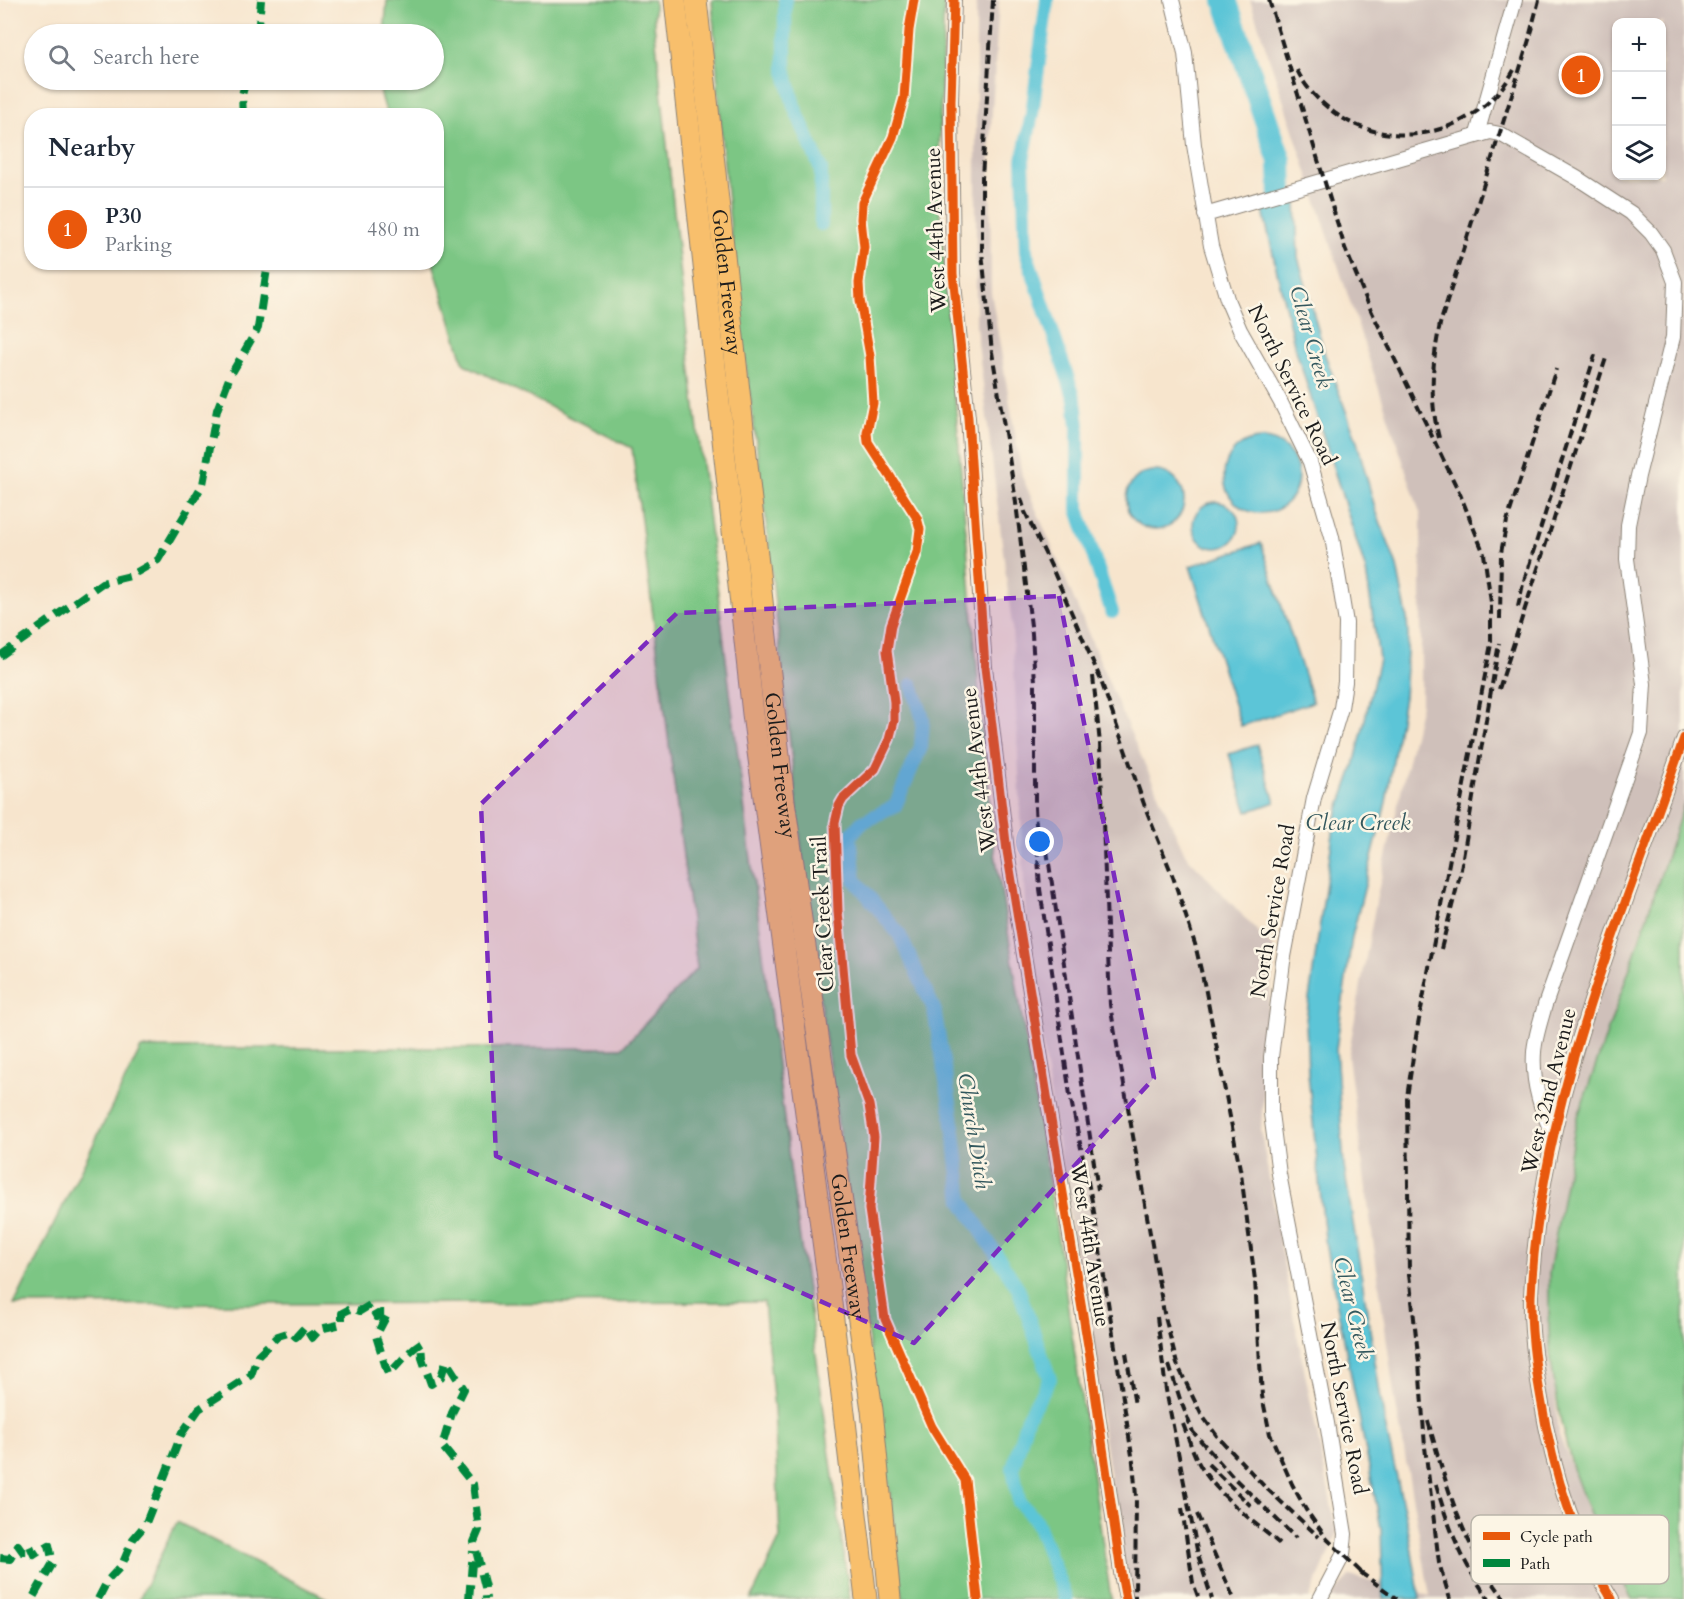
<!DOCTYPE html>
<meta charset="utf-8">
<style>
:root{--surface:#fff;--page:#f6f6f7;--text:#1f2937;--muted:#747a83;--line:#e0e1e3;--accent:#ea580c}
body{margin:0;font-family:Cardo,serif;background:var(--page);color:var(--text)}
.controls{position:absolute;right:18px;top:18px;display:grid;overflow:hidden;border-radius:12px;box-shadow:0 2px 4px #0004}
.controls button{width:54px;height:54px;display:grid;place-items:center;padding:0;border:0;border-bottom:2px solid var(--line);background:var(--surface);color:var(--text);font:30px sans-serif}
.you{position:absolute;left:1040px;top:842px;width:21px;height:21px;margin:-15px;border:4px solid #fff;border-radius:50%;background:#1a73e8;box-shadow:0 0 0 9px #1a73e833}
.badge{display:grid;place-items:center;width:39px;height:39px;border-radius:50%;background:var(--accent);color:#fff;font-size:20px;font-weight:700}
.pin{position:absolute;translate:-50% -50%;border:3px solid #fff;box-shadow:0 2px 6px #0006}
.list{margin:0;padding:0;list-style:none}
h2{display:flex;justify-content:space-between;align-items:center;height:78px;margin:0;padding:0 24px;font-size:26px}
h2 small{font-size:20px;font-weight:400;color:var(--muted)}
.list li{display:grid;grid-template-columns:39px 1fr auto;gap:18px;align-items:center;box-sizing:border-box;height:84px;padding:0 24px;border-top:2px solid var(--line)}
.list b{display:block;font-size:22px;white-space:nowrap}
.list p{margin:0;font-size:20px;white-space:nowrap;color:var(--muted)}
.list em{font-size:20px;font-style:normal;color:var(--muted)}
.icon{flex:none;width:33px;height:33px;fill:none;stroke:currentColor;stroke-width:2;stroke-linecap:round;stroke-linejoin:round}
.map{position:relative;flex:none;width:1684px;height:1599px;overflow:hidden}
.search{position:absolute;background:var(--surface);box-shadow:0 2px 4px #0004;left:24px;top:24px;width:420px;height:66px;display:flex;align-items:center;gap:15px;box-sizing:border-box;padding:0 21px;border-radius:33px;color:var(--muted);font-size:22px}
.panel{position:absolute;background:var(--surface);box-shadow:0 2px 4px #0004;left:24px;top:108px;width:420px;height:162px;border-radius:24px}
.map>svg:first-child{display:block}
</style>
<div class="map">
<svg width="1684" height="1599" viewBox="0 0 1684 1599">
<rect width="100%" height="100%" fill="#fcf5e5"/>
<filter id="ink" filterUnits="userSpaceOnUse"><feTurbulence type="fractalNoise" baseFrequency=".0167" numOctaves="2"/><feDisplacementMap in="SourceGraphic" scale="12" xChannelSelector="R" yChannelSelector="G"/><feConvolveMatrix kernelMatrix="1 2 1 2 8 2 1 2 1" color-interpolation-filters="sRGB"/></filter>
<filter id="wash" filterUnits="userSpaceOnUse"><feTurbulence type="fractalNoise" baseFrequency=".008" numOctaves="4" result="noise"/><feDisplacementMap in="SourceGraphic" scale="24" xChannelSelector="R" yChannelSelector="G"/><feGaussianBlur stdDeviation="1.35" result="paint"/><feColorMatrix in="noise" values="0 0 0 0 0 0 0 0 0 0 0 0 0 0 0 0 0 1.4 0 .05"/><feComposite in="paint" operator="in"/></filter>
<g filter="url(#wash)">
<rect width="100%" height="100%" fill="#f7e5cd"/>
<path fill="#cfc0ba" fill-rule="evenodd" d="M976,0H999L990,144L991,292L1022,476L1121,711L1185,854L1276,951L1269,1000L1261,1131L1287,1283L1337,1534L1309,1599H1129L1027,945L1012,626L976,326Z
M1250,0H1684V824L1576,1122L1548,1302L1558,1432L1604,1547L1639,1599H1329L1350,1576L1430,1596L1394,1394L1348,1057L1377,896L1421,704V516ZM1616,22H1662V176H1616Z"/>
<path fill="#7cc684" stroke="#4c7150" stroke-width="1.5" d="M387,0H654V23L693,390L739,765L791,1174L850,1599H751L780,1538L774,1409L764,1302L14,1305L141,1048H622L697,968L632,448L464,364L433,263L436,262V116L387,115L379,88V80H434V34H384Z
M712,0H944L938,189L982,730L995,853L1053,1206L1111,1599H903L884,1447L810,930L765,510L741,329L722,144Z
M1684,804V1599H1632L1596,1530L1575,1475L1567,1447L1560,1418L1551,1361L1549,1332V1273L1576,1122L1635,953Z
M177,1522L328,1599H139Z"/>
<path fill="#5cc5d7" stroke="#3c707a" stroke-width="1.5" d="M1296,200L1298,257L1325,355L1356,438L1375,508L1397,566L1407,617L1408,637L1404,697L1386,802L1352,937L1336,1049L1344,1166L1385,1424L1408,1528L1420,1599H1383L1381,1528L1326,1248L1308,1074L1306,1020L1335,820L1354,766L1379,659L1366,571L1294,344L1263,211Z
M1224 476a37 37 0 1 1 74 0a37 37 0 1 1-74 0Z
M1126 500a29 29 0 1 1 58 0a29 29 0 1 1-58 0Z
M1193 525a23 23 0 1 1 46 0a23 23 0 1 1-46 0Z
M1261,543L1313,702L1241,726L1190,566Z
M1257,745L1275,802L1247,812L1229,754Z"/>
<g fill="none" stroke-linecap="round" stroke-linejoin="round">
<path stroke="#5cc5d7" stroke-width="14" d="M785,0V69L794,106L821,169V224
M1047,0L1032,114L1023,160L1026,252L1075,400L1078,426V509L1112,612
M912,685L923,719L921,747L895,806L861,823L850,836L855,880L899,934L934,1009L952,1116L962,1201L1018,1288L1050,1379L1027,1418L1013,1468L1019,1502L1035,1519L1066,1599"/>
<path stroke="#5cc5d7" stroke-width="24" d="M1225,0L1280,161L1282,236"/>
</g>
</g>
<g filter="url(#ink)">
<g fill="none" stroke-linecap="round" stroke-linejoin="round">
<defs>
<path id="minor" d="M954,0L951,101L953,274L968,418L985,667L1007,851L1090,1358L1122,1579L1126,1599
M1172,0L1185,53L1194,145L1211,246L1228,302L1240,330L1280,401L1310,462L1332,537L1346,623L1345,682L1341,708L1314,798L1283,962L1271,1057V1113L1279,1174L1327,1423L1345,1534L1343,1555L1320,1599
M1477,134L1515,0
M1205,215L1490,132L1500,134L1577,178L1631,213L1651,233L1663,250L1675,282L1673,337L1638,476L1628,525L1627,559L1644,684L1641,733L1545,1005C1541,1020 1535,1037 1534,1052C1532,1081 1540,1109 1553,1134
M1612,1599C1578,1546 1558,1487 1546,1426C1538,1384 1530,1339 1531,1296C1540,1100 1622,920 1684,738"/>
<g id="highway">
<path d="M675,0L753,714L829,1286L866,1599"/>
<path id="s1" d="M696,0L784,801L872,1410L890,1599"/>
</g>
</defs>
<use href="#minor" stroke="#8a8074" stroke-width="16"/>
<use href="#highway" stroke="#8a8074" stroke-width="23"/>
<use href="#minor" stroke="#fff" stroke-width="14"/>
<use href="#highway" stroke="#f8bf6c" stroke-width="21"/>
<path stroke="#1c1c1c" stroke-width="4" stroke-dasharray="9 4.5" stroke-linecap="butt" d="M993,0L982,178V252L992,352L1015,495L1032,634L1035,682V808L1040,889L1070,1095L1093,1206L1133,1462L1136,1496L1135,1599
M1269,0L1345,248L1369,306L1460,494L1484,554L1491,602V644L1417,1030L1407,1097L1409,1274L1419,1363L1425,1447L1439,1563L1450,1599
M1530,34L1539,0
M1297,70C1306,89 1320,102 1336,114C1396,155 1480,132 1514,70
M1439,438C1429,399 1432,364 1440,324L1533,27
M1021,498L1025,512L1052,568L1100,678L1145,807L1173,877L1195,944L1206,992L1241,1174L1255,1280L1262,1396L1270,1434L1292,1484L1306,1510L1327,1539L1365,1576
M1518,607L1523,584L1595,355
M1500,619L1501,553L1507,521L1556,369
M1093,676L1100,744L1110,1005L1164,1313L1177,1364L1201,1414L1217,1436L1264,1486L1319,1537
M1499,689L1606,358
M1045,837L1098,1190
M1441,949L1460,875L1499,643
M1157,1317L1166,1390L1175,1436L1198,1555L1212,1599
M1126,1353L1135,1405
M1169,1365L1180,1399L1193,1432L1233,1477L1296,1538
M1428,1421C1447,1487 1462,1545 1505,1599
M1183,1424C1189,1439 1193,1454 1201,1467C1219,1496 1255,1523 1281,1545
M1208,1464L1251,1506
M1436,1485C1448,1526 1463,1565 1489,1599
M1182,1508L1193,1583L1199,1599
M1197,1514L1234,1599
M1360,1572L1397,1599"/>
<path stroke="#00873e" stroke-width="8" stroke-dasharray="15 8" stroke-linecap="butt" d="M258,34L261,0
M243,116L242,95L246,80
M0,656L102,583L130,576L158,560L203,484L217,410L230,376L258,328L268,262
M0,1558L10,1559L18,1545L23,1552H27L30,1546L34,1555L49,1545L53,1563L32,1599
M98,1599L108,1580L122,1565L133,1539L145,1525L182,1433L199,1409L251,1375L258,1355L278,1336L291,1332L296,1337L305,1327L312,1338L320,1329L342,1324V1313L352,1308L360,1311L370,1305L377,1317L381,1313H388L376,1336L388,1374C400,1364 408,1351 421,1343L422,1358L431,1384L441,1377L446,1361L464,1389L452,1413L442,1446L473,1484L479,1530L474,1542L485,1587L486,1599
M469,1599L473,1551"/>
<defs>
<path id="cycleway" d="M914,0L909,30L904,98L893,137L862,203L861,219L864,247L859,283L860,300L870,356L873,403L867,433L868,442L917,518L920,529L917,552L891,625L887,651L894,702V721L889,740L875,769L843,799L839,806L835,823L838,912L851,1055L869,1105L874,1137L869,1209L885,1319L932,1427L965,1480L978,1599
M954,0L951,101L953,274L968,418L985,667L1007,851L1090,1358L1122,1579L1126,1599
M1612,1599C1578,1546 1558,1487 1546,1426C1538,1384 1530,1339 1531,1296C1540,1100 1622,920 1684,738"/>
</defs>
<use href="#cycleway" stroke="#fcf5e5" stroke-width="13"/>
<use href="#cycleway" stroke="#e8590c" stroke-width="9"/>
</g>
</g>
<path fill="#7b2cbf" fill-opacity="0.2" stroke="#7b2cbf" stroke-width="4.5" stroke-dasharray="12 8" stroke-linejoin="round" d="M1059,596L1154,1078L914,1343L496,1156L481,804L677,613Z"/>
<g text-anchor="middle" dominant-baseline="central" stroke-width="5" stroke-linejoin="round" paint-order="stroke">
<g font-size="21" fill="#1c1c1c" stroke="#fcf5e5">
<text transform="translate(936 230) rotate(-92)">West 44th Avenue</text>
<text stroke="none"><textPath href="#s1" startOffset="284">Golden Freeway</textPath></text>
<text transform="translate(1292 385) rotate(64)">North Service Road</text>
<text stroke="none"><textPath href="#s1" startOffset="770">Golden Freeway</textPath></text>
<text transform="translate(979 770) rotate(-97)">West 44th Avenue</text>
<text transform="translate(1273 911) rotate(-80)">North Service Road</text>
<text transform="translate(823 914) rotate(-93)">Clear Creek Trail</text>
<text transform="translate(1549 1091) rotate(-76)">West 32nd Avenue</text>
<text transform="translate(1090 1245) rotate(81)">West 44th Avenue</text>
<text stroke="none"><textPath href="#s1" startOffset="1256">Golden Freeway</textPath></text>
<text transform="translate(1344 1408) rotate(79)">North Service Road</text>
</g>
<g font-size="22" font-style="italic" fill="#32575d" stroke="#fcf5e5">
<text transform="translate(1311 337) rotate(74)">Clear Creek</text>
<text x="1358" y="823">Clear Creek</text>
<text transform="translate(974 1131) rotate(81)">Church Ditch</text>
<text transform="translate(1353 1308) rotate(76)">Clear Creek</text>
</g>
</g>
<rect x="1471" y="1515" width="198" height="69" rx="9" fill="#fcf5e5" stroke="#b9b4a9" stroke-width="1.5"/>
<rect x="1483" y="1532" width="27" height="8" fill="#e8590c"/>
<rect x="1483" y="1559" width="27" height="8" fill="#00873e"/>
<g font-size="16" fill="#1c1c1c">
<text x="1520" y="1542">Cycle path</text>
<text x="1520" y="1569">Path</text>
</g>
</svg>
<div class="controls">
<button>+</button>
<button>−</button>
<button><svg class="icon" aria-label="layers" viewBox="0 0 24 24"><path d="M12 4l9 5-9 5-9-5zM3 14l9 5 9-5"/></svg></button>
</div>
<div class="you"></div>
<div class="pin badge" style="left:1581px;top:75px">1</div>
<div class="search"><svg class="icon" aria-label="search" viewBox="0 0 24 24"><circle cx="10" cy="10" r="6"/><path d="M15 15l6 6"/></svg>Search here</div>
<section class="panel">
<h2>Nearby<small></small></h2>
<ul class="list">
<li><span class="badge">1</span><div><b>P30</b><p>Parking</p></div><em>480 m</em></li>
</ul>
</section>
</div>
